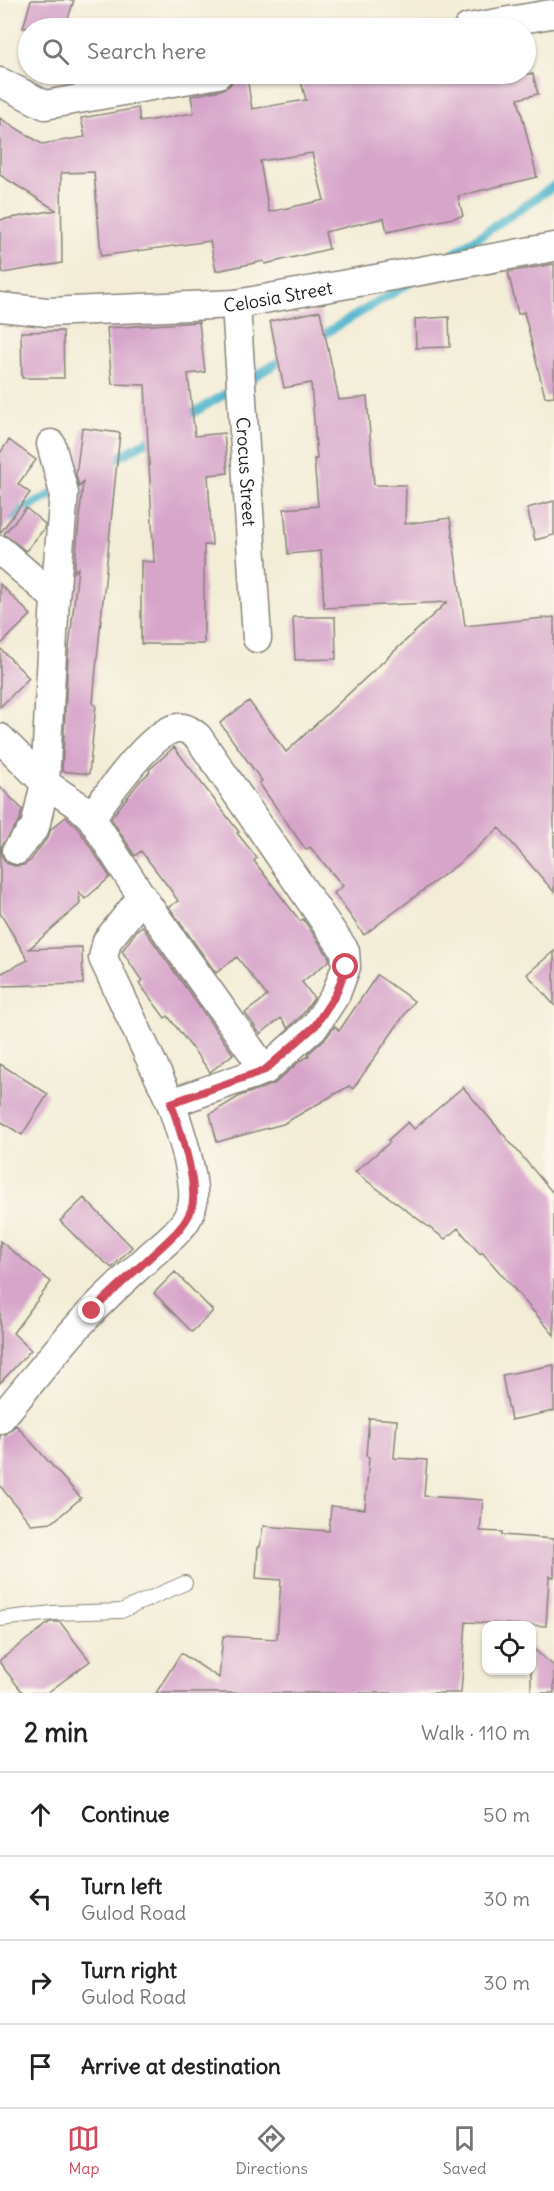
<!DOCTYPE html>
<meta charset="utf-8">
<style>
:root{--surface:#fff;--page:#f2f2f2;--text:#222;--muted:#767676;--line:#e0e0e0;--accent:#d1495b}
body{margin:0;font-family:Delius,sans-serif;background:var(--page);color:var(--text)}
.controls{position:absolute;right:18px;bottom:18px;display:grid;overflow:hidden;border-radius:12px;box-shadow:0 2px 4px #0004}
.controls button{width:54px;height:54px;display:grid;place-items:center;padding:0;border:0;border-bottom:2px solid var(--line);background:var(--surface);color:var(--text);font:30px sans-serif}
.stop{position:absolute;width:18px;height:18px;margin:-14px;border:4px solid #d1495b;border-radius:50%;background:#fff}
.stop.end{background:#d1495b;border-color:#fff;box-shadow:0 2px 6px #0008}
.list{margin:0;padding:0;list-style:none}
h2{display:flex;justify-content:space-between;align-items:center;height:78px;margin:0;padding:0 24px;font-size:26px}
h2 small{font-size:20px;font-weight:400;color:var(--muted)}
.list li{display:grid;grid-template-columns:39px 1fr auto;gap:18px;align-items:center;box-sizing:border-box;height:84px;padding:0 24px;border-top:2px solid var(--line)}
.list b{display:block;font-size:22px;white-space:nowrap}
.list p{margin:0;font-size:20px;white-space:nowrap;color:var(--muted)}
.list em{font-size:20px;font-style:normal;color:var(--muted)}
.icon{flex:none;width:33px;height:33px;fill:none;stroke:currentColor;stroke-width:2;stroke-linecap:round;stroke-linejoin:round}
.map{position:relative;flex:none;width:554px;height:1693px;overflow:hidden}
.search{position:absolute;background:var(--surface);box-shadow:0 2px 4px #0004;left:18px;right:18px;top:18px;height:66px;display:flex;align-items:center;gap:15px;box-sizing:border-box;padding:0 21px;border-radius:33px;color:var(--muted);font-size:22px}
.sheet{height:414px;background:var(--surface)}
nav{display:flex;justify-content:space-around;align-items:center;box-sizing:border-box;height:84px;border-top:2px solid var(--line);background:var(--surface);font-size:16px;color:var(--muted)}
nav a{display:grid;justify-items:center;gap:3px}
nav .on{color:var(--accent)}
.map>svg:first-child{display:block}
</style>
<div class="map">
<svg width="554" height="1693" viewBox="0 0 554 1693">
<rect width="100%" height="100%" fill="#fbf7ec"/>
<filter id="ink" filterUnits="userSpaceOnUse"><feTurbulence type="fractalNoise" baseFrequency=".0167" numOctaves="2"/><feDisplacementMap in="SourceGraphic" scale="12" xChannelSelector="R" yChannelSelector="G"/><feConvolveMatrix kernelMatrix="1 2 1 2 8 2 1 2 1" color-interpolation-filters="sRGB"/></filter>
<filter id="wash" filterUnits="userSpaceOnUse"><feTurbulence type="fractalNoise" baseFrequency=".008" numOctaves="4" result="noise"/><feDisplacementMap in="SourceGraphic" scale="24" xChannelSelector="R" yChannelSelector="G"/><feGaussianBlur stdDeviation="1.35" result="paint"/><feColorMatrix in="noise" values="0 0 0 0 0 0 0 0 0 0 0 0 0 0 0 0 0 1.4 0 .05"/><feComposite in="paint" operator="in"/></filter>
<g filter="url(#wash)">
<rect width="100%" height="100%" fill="#f3edd7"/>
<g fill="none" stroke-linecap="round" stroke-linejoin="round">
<path stroke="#4cb3cb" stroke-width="9" d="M452,255L554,186
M314,340L408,284
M183,419L287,357
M108,463L156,436
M0,519L9,518L88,474"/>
</g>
<g id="blocks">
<path fill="#d7a5ca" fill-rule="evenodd" d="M31,0H74L65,28H23Z
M299,74H533L538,94L518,99L537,177L458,196L463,216L387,232L384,218L325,232L329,249L265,264L264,261L216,271L210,241L101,256L94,172L61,173L62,263L3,273L0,253V220L56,210L0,175V118L42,144L85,137L81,118L138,108L140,122L194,113L191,96L221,90L229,86L234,79L247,77L252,109L306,100ZM312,153L324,200L269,212L260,161Z
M554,264V396L545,397L524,312L518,314L508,272Z
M320,311L339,400L367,397L374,485H406L405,524L450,518L465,626L554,617V892L499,828L462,861L364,935L334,893L343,886L310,847L306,850L259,783L262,781L220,723L249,701L286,752L447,602L324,608L321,551L288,554L284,509L318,506L314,459H317L311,383L284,388L270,321Z
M449,317L450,347L416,348L415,319Z
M199,322L205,372L188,374L195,436L224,433L228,473L208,475L212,545H204V644H141V561L154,562L145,385L112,384L107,328Z
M63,331L64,378H22L21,332Z
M82,428L120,433L95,679L93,704L96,705L89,774L62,771L68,657L78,568L74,572L83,482L79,487L76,475Z
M9,440L36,460L18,484L30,493L0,533V453Z
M554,501V535L535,540L527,508Z
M26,508L45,524L44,529L26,551L4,534Z
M0,584L31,615L0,645Z
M293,617H335L336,659L295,660Z
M0,648L29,678L0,707Z
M174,747L239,832L237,833L257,858L254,861L300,921L303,919L329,957V961L302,982L314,998L302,1015L288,1028L281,1018L260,1034L245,1013L267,996L237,957L216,973L169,907L178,901L170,889L141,851L135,856L111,818L140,781L150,772L149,770Z
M0,787L22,809L20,820L1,847L2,856L6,863L15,866L24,865L30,861L48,837L51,829L66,817L78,828L110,877L85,899L79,892L80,904L29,949L82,947L83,984L0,986V974L28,960L0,913Z
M142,926L233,1054L210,1072L168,1016L165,1018L139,983L142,981L122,951L137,930Z
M554,951V1005L527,974Z
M377,975L414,1001L353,1089L349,1086L283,1124L217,1142L210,1114L240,1096L274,1084L300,1061L309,1056L308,1054L326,1038L335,1026L339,1031Z
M0,1064L48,1094L22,1135L0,1121Z
M463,1087L554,1194V1335L482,1252L480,1254L458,1228L445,1239L355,1172L390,1142L388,1140L408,1122L414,1129Z
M84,1198L132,1247L112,1268L86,1247L60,1221Z
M0,1241L51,1282L13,1333L31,1350L0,1383Z
M175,1272L213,1311L192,1332L154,1293Z
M554,1365V1411L511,1420L502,1375Z
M369,1418L397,1420L394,1458L427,1460L424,1496L483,1500L480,1531L502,1532V1535L554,1539V1577L549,1576L546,1626L466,1622L461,1693H156L181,1653L219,1678L223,1636L277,1639L281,1580L256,1578L258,1547H260L263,1526L329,1531L331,1506L365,1509L369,1457L366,1456Z
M16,1425L81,1498L53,1522L31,1524L0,1486V1435L6,1434Z
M50,1622H60L90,1661L47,1693H23L0,1663V1660Z
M531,1647L554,1666V1693H531Z"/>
</g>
</g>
<g filter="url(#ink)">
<use href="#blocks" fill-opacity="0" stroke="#88847a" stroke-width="1.5"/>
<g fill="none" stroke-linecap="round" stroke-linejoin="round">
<defs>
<path id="service" d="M0,1619L53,1613L121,1611L185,1583"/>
<g id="minor">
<path d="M468,28L551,14"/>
<path d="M0,82L45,105L218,74"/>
<path id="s1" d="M236,304L257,638"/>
<path id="s2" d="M0,307L47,312L236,304L554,247"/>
<path d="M0,550L55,598"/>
<path d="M0,738L45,783L79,806L91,817L142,897L265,1070"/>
<path d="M91,817C107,796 152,730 178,728C186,727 192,732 198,737L345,951L346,967L336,994L315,1026L265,1070L171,1103"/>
<path d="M17,850L35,827L45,783L55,598L64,493L51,444"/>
<path d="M0,1419C31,1383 59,1345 92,1311C111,1291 132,1273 152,1254C166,1242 185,1228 191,1210C200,1186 179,1127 171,1103L103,958L107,941L142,897"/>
</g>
</defs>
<use href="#service" stroke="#88847a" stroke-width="16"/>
<use href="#minor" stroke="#88847a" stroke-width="31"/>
<use href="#service" stroke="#fff" stroke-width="14"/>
<use href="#minor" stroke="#fff" stroke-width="28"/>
</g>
</g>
<g fill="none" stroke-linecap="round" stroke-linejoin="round" filter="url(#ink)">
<path stroke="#d1495b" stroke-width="8" d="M92,1311C110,1294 128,1277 146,1261C161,1246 184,1230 191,1210C200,1186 179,1127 171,1103L265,1070L315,1026L336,994L346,967"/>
</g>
<g text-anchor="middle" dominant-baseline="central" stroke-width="5" stroke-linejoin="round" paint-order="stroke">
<g font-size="18" fill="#1c1c1c" stroke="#fbf7ec">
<text stroke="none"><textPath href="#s2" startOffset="279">Celosia Street</textPath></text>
<text stroke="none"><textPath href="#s1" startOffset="168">Crocus Street</textPath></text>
</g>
</g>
</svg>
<div class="controls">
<button><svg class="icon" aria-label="locate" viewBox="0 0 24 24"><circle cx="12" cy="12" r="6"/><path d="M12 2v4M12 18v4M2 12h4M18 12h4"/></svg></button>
</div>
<div class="stop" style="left:346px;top:967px"></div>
<div class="stop end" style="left:92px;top:1311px"></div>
<div class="search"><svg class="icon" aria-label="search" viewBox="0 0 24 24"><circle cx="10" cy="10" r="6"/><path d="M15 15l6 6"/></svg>Search here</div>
</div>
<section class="sheet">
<h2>2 min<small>Walk · 110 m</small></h2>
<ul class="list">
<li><svg class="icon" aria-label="ahead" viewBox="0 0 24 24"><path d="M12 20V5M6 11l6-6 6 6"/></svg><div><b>Continue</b></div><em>50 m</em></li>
<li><svg class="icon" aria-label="left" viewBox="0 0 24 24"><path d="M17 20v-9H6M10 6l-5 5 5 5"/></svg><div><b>Turn left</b><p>Gulod Road</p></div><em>30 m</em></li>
<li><svg class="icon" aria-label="right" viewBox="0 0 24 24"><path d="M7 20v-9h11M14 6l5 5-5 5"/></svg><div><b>Turn right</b><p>Gulod Road</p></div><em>30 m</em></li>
<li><svg class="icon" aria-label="arrive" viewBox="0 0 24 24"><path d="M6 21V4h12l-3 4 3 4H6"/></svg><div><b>Arrive at destination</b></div></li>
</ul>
</section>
<nav>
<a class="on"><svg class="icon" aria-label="map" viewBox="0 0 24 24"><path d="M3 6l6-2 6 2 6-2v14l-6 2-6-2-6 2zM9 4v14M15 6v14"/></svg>Map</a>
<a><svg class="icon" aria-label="directions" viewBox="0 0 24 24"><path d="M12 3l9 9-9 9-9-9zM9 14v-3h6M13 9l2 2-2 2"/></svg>Directions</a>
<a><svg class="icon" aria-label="saved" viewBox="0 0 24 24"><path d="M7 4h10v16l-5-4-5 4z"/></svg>Saved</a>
</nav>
